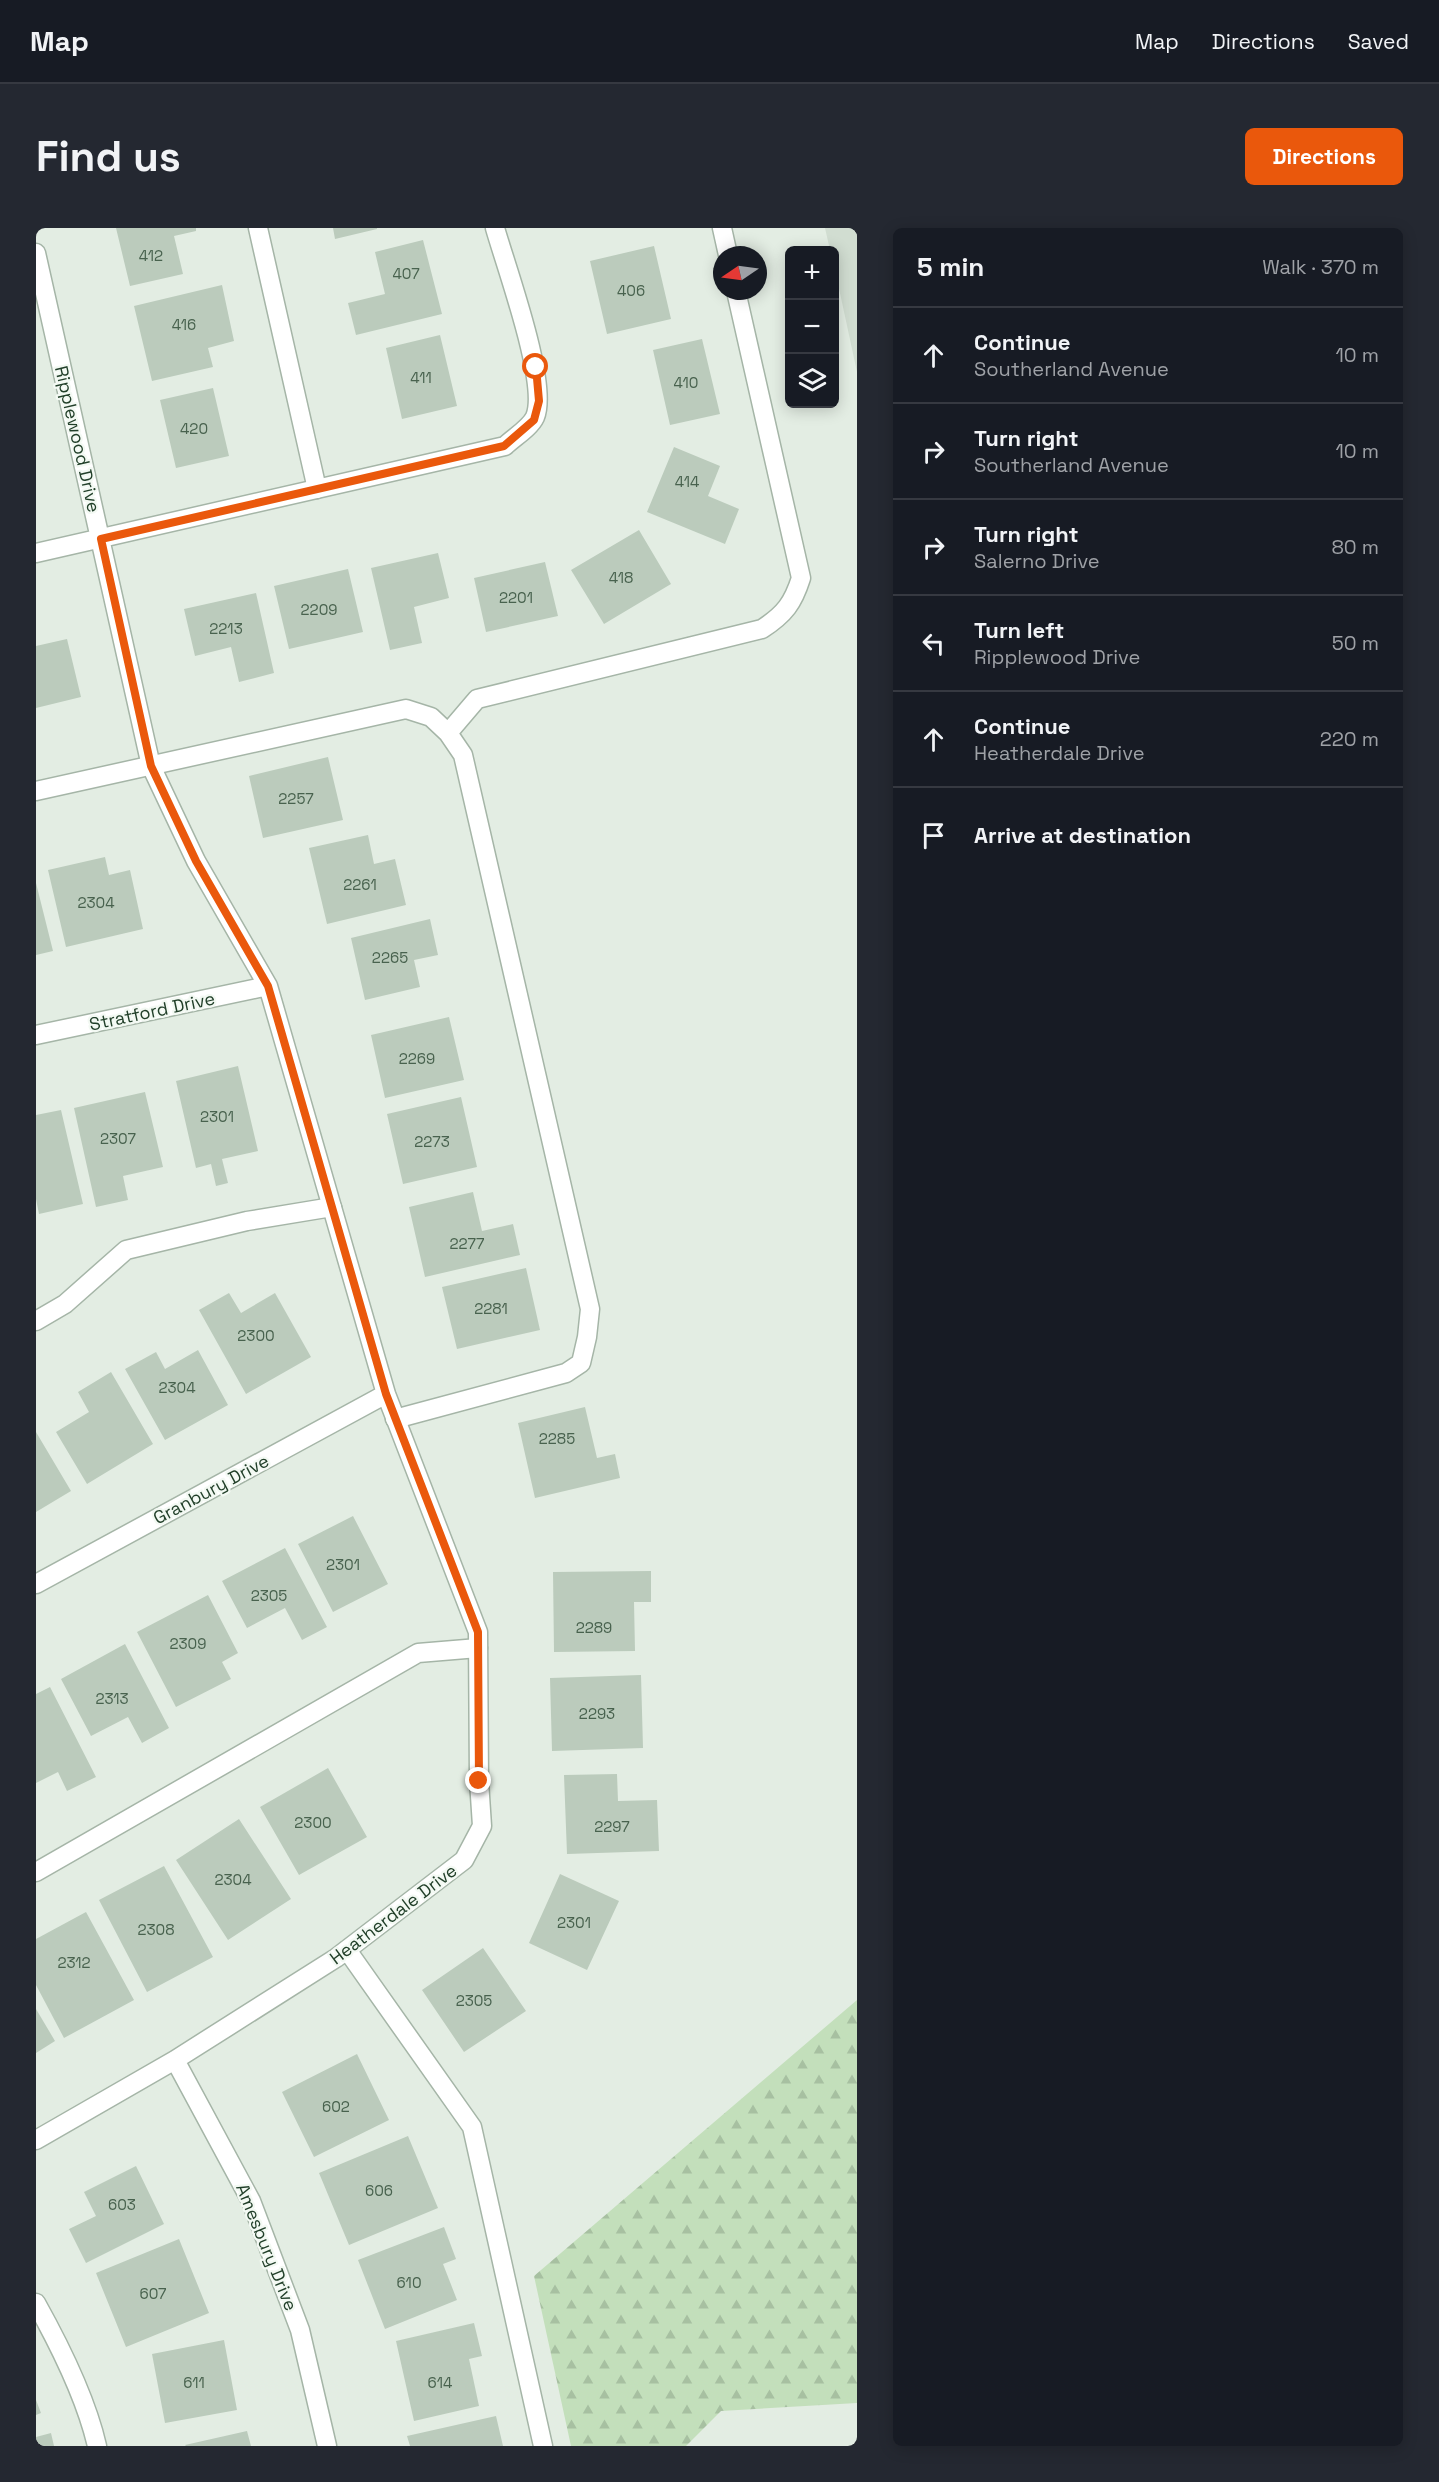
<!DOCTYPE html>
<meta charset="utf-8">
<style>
:root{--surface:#171b24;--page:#242831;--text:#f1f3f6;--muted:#9ea1a6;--line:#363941;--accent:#ea580c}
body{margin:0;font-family:"Space Grotesk",sans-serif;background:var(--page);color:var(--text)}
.controls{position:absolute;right:18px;top:18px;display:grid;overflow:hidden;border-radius:9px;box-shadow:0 3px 15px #0003}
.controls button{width:54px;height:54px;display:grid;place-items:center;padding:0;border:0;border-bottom:2px solid var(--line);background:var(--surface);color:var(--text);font:30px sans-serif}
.compass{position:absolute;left:677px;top:18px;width:54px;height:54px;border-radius:50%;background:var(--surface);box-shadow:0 3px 15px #0003;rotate:257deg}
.stop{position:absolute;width:18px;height:18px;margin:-14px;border:4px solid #ea580c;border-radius:50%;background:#fff}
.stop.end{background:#ea580c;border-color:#fff;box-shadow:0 2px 6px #0008}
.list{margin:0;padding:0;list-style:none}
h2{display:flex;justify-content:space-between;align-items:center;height:78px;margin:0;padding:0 24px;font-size:26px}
h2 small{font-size:20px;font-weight:400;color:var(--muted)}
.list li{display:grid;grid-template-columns:39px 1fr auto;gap:18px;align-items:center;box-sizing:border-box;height:96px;padding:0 24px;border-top:2px solid var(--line)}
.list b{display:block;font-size:22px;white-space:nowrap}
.list p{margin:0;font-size:20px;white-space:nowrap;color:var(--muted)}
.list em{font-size:20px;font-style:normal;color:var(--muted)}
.icon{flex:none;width:33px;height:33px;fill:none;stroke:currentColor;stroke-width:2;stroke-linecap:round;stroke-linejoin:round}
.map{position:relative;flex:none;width:821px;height:2218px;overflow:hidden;border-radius:9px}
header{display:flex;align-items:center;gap:36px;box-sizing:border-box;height:84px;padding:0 30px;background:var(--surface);border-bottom:2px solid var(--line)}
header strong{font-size:28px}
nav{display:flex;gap:33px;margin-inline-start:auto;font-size:21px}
.intro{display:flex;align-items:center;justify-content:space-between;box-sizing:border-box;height:144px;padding:0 36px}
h1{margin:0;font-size:42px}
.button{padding:15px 27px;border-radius:9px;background:var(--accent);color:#fff;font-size:21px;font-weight:700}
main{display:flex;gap:36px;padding:0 36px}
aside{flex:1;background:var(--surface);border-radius:9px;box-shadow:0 3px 15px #0003}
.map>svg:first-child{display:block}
</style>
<header>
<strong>Map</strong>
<nav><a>Map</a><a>Directions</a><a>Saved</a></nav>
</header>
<div class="intro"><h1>Find us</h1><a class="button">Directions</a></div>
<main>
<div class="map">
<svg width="821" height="2218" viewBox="0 0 821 2218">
<defs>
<pattern id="forest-firs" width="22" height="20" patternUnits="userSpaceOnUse" patternTransform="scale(1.5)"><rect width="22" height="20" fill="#c3dfbb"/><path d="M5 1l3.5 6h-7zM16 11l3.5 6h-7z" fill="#a7c0a1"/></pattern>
</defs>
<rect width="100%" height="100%" fill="#e3ede3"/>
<path fill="#d1ddd1" d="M789,0H821V144L799,42L798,22H794Z"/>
<path fill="url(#forest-firs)" d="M821,1772V2175L685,2183L650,2218H535L498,2048Z"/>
<path fill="#bbcbbc" d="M80,0H160V3L138,8L147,46L94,58Z
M297,0H341V1L299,11Z
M387,12L406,86L320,107L312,75L349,66L339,24Z
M618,18L635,91L571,106L554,33Z
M186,57L198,113L172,120L177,139L116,153L98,78Z
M404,107L421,178L366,191L350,120Z
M666,111L684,186L634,197L617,122Z
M177,160L193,228L140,240L124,172Z
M638,219L684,238L672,268L703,281L689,316L611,284Z
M603,302L635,356L568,396L535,342Z
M402,325L413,370L378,379L386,415L354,422L335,340Z
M509,334L522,388L450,404L438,350Z
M312,341L327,404L253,421L238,358Z
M220,365L238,445L203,454L195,419L159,428L148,381Z
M31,411L45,469L0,480V418Z
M292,529L307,592L227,610L213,548Z
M332,607L338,636L359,631L370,677L291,696L273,620Z
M69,629L73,647L94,642L107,701L30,719L12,642Z
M0,655L17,723L0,727Z
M394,691L402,727L378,732L384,759L329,772L315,710Z
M413,789L428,852L349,870L335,807Z
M202,838L222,923L186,931L192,955L180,958L175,936L160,940L140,853Z
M109,864L127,939L87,948L92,972L60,979L38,880Z
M425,869L441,939L367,956L351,886Z
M25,882L47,976L3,986L0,971V887Z
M437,964L446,1003L477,996L484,1027L389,1049L373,979Z
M490,1040L504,1102L421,1121L406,1059Z
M193,1065L205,1085L239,1065L275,1129L210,1166L163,1082Z
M162,1122L192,1177L129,1212L89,1141L120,1124L129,1141Z
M75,1144L117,1216L51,1256L20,1204L53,1184L42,1164Z
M549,1179L561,1230L579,1226L584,1250L499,1270L482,1195Z
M0,1204L35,1263L0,1284Z
M317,1288L352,1356L297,1384L262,1316Z
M249,1320L291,1399L266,1412L249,1380L211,1400L186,1353Z
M615,1343V1374H598L599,1423L518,1424L517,1344Z
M172,1367L202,1425L186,1434L195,1451L140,1479L101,1404Z
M89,1416L133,1500L106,1515L92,1489L55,1508L25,1451Z
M605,1447L607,1520L516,1523L514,1450Z
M14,1459L60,1549L31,1563L22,1544L0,1555V1466Z
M292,1540L331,1609L263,1647L224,1579Z
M581,1546L582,1573L621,1572L623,1623L531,1626L528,1547Z
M203,1591L255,1671L192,1712L140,1632Z
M128,1638L177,1729L111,1764L63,1672Z
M524,1646L583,1673L551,1742L493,1715Z
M50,1684L98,1772L28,1810L0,1757V1711Z
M447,1720L490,1783L428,1824L386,1762Z
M0,1781L19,1813L0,1825Z
M321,1826L353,1892L278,1929L246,1864Z
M372,1908L402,1980L313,2017L283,1945Z
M100,1938L128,1996L50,2035L33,2001L60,1988L48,1964Z
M408,1999L420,2031L407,2036L421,2072L349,2101L322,2032Z
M143,2011L173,2085L90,2119L60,2045Z
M438,2095L446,2128L433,2131L443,2178L378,2193L360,2113Z
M188,2112L201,2182L129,2195L116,2126Z
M0,2172L5,2185L0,2187Z
M460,2188L467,2218H374L371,2208Z
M211,2203L215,2218H150L149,2217Z
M15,2205L18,2218H0V2209Z"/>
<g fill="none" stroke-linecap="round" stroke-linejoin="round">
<defs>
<path id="lane" d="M222,0L281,261
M686,0L692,27
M412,505L441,471L726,401C749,386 757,375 765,350L700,63
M0,563L370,481L395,489L412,505L427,527L554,1081L551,1109L545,1135L530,1145L359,1191
M0,1093L29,1076L90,1022L211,993L296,979
M0,1644L382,1425L442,1420
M311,1722L436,1899L507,2218
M0,2075C24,2118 50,2170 61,2218"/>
<path id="street" d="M0,25L115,538L160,633L232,758L350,1166L442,1404L443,1553L446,1598L428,1632L300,1730L139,1832L0,1912
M0,325L469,218C477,210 494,200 499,189C513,156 470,39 459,0
M0,807L232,758
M0,1356L350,1166
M139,1832L215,1973L264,2102L291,2218"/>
</defs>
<use href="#lane" stroke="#a5b5a7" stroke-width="21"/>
<use href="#street" stroke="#a5b5a7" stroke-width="21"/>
<use href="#lane" stroke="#fff" stroke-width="18"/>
<use href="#street" stroke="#fff" stroke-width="18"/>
</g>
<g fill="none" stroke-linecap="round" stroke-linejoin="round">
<path stroke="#ea580c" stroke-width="8" d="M443,1553L442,1404L350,1166L232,758L160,633L115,538L65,311L468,218L498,192L503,173L500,139"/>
</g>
<g text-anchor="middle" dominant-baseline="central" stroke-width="4.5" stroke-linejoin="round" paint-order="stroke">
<g font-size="15" fill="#48624e">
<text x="115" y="27">412</text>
<text x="370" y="45">407</text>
<text x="595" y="62">406</text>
<text x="148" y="96">416</text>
<text x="385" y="149">411</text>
<text x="650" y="154">410</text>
<text x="158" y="200">420</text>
<text x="651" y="253">414</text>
<text x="585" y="349">418</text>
<text x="480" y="369">2201</text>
<text x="283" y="381">2209</text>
<text x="190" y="400">2213</text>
<text x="260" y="570">2257</text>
<text x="324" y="656">2261</text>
<text x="60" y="674">2304</text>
<text x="354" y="729">2265</text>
<text x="381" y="830">2269</text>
<text x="181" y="888">2301</text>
<text x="82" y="910">2307</text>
<text x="396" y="913">2273</text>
<text x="431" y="1015">2277</text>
<text x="455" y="1080">2281</text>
<text x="220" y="1107">2300</text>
<text x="141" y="1159">2304</text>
<text x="521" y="1210">2285</text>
<text x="307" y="1336">2301</text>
<text x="233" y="1367">2305</text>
<text x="558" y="1399">2289</text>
<text x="152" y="1415">2309</text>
<text x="76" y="1470">2313</text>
<text x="561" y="1485">2293</text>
<text x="277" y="1594">2300</text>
<text x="576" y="1598">2297</text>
<text x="197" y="1651">2304</text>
<text x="538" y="1694">2301</text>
<text x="120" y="1701">2308</text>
<text x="38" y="1734">2312</text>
<text x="438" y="1772">2305</text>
<text x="300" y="1878">602</text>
<text x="343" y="1962">606</text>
<text x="86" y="1976">603</text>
<text x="373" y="2054">610</text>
<text x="117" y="2065">607</text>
<text x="158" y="2154">611</text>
<text x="404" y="2154">614</text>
</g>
<g font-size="18" fill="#213f29" stroke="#f3f9f3">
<text transform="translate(42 211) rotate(77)">Ripplewood Drive</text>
<text transform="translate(116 783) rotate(-12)">Stratford Drive</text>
<text transform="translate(175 1261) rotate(-28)">Granbury Drive</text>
<text transform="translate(357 1686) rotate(-37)">Heatherdale Drive</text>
<text transform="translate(231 2019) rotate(68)">Amesbury Drive</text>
</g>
</g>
</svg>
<div class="controls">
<button>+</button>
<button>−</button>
<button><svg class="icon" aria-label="layers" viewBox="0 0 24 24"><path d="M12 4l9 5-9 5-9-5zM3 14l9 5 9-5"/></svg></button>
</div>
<svg class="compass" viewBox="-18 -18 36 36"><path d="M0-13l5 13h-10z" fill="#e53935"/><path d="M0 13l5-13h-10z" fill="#9ea1a6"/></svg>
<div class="stop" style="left:500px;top:139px"></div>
<div class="stop end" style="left:443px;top:1553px"></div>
</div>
<aside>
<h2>5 min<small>Walk · 370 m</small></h2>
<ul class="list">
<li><svg class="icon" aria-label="ahead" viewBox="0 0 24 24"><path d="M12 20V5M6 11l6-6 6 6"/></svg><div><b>Continue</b><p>Southerland Avenue</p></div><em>10 m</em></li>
<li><svg class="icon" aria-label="right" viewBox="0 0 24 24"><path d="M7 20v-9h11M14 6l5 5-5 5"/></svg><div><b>Turn right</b><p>Southerland Avenue</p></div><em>10 m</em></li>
<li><svg class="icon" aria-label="right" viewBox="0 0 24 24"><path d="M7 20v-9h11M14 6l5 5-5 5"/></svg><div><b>Turn right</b><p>Salerno Drive</p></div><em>80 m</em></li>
<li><svg class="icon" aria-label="left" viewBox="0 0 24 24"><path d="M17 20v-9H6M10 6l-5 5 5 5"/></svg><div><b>Turn left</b><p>Ripplewood Drive</p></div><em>50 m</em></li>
<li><svg class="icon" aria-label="ahead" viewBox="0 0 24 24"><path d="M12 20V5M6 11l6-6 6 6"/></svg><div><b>Continue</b><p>Heatherdale Drive</p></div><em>220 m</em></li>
<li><svg class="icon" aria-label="arrive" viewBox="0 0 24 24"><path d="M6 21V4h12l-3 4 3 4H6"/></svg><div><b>Arrive at destination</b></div></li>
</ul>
</aside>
</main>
